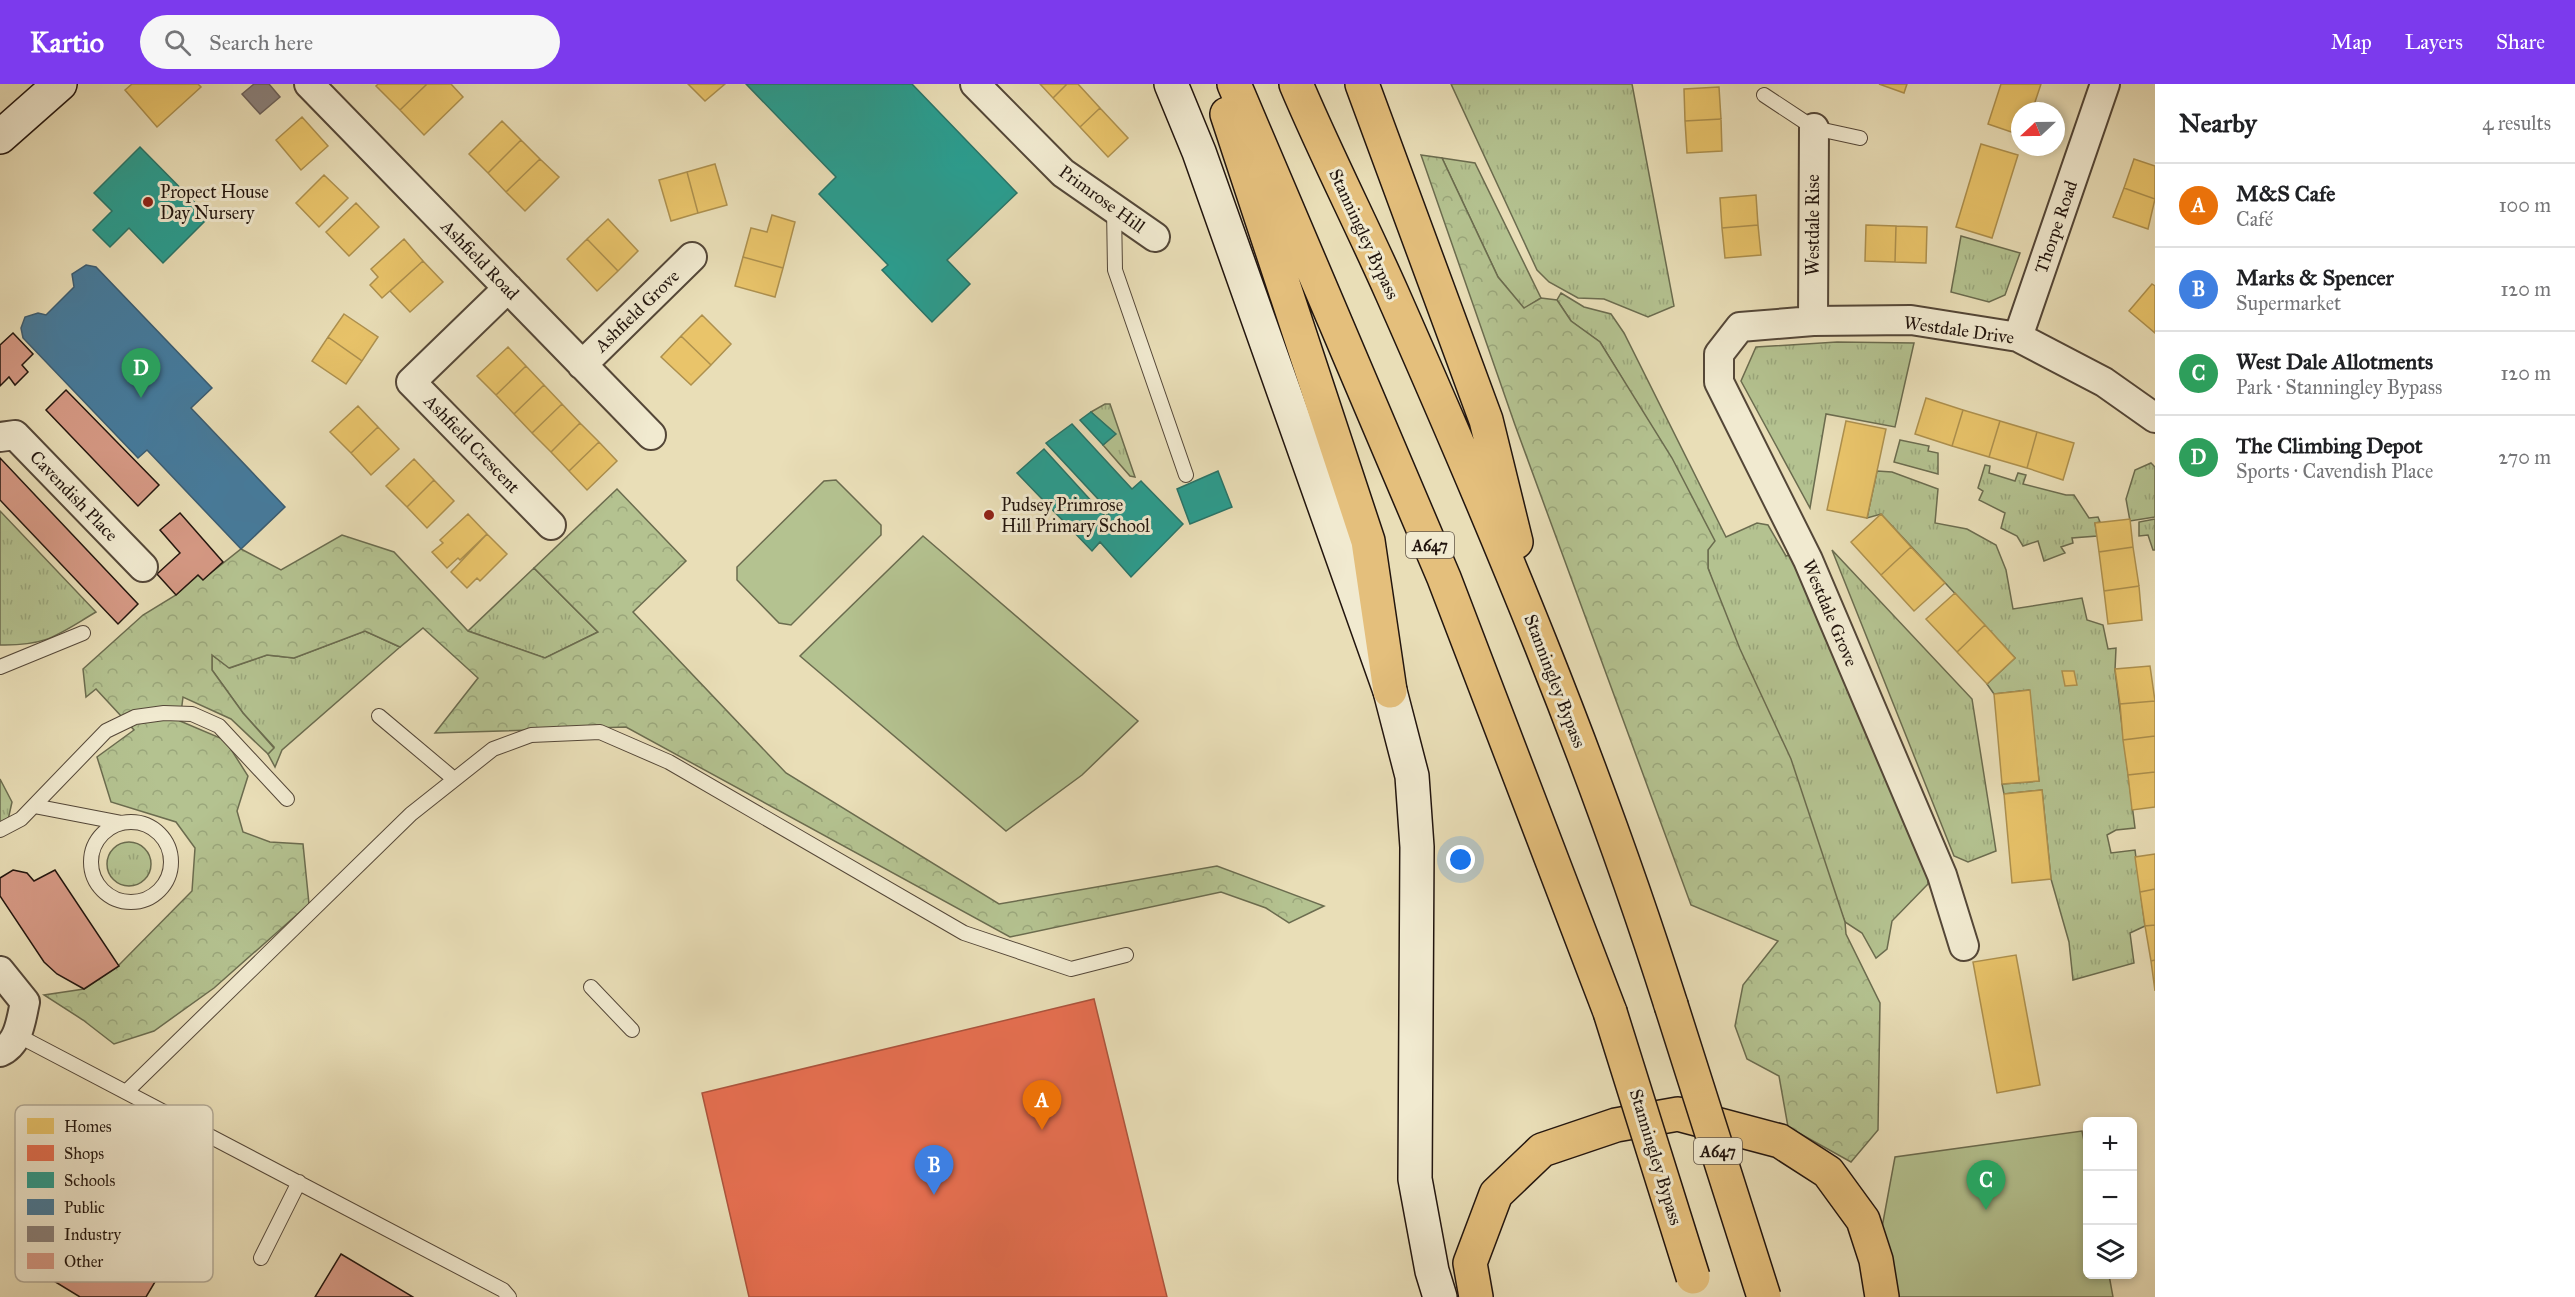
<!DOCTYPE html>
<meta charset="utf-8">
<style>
:root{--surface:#fff;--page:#f6f6f6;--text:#202124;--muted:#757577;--line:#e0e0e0;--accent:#7c3aed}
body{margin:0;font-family:"IM FELL Great Primer",serif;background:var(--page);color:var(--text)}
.controls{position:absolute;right:18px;bottom:18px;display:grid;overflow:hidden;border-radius:9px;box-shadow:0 3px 9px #0003}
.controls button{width:54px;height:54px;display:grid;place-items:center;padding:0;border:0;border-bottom:2px solid var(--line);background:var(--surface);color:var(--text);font:30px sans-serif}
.compass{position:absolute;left:2011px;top:18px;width:54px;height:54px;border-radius:50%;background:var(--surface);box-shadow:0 3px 9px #0003;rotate:248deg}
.you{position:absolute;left:1461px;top:776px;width:21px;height:21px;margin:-15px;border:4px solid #fff;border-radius:50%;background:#1a73e8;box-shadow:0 0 0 9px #1a73e833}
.badge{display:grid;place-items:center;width:39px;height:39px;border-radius:50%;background:var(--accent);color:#fff;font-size:20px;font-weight:700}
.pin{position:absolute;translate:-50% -50px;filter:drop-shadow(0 2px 3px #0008)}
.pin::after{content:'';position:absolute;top:32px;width:21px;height:18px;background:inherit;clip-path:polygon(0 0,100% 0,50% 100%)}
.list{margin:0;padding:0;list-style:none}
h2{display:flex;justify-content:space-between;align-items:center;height:78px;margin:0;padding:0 24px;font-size:26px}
h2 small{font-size:20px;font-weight:400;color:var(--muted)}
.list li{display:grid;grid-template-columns:39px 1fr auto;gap:18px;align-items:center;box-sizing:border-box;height:84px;padding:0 24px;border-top:2px solid var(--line)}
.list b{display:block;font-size:22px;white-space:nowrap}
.list p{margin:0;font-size:20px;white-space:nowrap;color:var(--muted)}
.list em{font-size:20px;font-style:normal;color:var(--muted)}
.icon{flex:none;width:33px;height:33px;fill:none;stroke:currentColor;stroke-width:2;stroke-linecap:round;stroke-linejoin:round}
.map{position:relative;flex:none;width:2155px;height:1213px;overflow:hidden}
header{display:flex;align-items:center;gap:36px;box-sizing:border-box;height:84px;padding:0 30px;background:var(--accent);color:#fff}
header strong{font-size:28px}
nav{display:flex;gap:33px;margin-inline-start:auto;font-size:21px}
.search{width:420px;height:54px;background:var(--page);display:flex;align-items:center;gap:15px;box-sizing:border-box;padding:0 21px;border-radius:33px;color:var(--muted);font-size:22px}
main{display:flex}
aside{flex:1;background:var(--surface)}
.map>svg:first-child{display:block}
</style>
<header>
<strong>Kartio</strong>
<div class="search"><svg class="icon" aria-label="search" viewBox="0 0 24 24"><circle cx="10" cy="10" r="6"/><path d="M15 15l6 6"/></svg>Search here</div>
<nav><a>Map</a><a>Layers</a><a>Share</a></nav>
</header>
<main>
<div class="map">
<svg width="2155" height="1213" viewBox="0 0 2155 1213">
<defs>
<pattern id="grass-tufts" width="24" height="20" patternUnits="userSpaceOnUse" patternTransform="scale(1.5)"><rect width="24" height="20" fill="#b4c290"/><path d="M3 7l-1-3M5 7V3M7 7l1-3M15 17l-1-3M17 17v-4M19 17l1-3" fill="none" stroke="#9aa67b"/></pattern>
<pattern id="forest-crowns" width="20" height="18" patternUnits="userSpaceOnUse" patternTransform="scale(1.5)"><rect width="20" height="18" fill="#b4c290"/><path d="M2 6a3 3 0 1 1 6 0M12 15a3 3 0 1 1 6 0" fill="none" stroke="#9aa67b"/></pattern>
</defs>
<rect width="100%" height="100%" fill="#e9deb7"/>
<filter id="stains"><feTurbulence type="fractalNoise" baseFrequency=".00333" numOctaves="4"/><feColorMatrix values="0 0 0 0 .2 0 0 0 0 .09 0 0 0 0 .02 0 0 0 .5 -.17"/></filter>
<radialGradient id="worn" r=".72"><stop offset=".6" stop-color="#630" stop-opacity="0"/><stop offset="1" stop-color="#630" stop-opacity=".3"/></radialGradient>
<path fill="url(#grass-tufts)" stroke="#6b6c4f" stroke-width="1.5" d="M1451,0H1632L1674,222L1648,233L1604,215L1578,214L1549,198L1537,186Z
M1442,74L1475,79L1541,214L1524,225L1498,193Z
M1961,152L2020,169L2005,211L1989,218L1951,208Z
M1561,209L1584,223L1611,230L1624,249L1726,453L1757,439L1768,441L1786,472L1796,469L1927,784L1928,800L1892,837L1887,865L1876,874L1862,849L1845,838L1717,511L1708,484V466L1622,294L1600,258L1571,237L1557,216Z
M1837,258L1914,259L1895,343L1826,330L1810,424L1741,297L1756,263Z
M1105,320H1110L1135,393L1130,392L1103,361L1115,350L1091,328Z
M1900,356L1929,362L1928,367L1938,369V390L1894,378Z
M2151,379L2155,383V433L2130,437L2126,415L2135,386Z
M1985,381L1990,382L1989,389L2015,397L2018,389L2026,391L2023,400L2066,411H2074L2089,434L2098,433L2100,438L2095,439L2097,452L2072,454L2073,459L2061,463L2065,469L2044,477L2038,457L2023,462L2017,452L2001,444L2005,429L1979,416L1983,407L1978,404Z
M1877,387L1892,388L1938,405L1935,439L1967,445L1996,461L2006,486L2013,525L2082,514L2087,536L2103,541L2108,565L2116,564L2115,586L2135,744L2116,746L2107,751L2111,769L2135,766L2145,842L2130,849L2134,879L2073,896L2069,858L2051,795L2042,706L2004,710L2002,700L2039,697L2029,606L1994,610L1987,600L2015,574L1881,430L1867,434Z
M0,427L96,528C57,551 47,562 0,561Z
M2155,435V466H2153L2148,451L2139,452V438Z
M1832,466L1972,615L1996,767L1968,778L1954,772Z
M534,484L598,548L545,574L468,547Z
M365,547L400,563L282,666L275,683L268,670L274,663L243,629L212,586V571L230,584L267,571L294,574Z
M0,695L12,718L8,736L0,739Z
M107 780a22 22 0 1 1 44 0a22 22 0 1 1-44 0Z"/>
<path fill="url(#forest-crowns)" stroke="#6b6c4f" stroke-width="1.5" d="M1421,71L1442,74L1498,193L1524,224L1541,214L1557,216L1571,237L1600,258L1672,374L1715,457L1708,466V484L1740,565L1791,675L1845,838L1846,850L1880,919L1878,1046L1851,1078L1788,1043L1779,992L1747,975L1735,942L1743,901L1778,857L1691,821L1515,341Z
M617,405L686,477L633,528L786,689L999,820L1217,782L1324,822L1289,839L1266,824L1221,808L1010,853L626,643L435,649L478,594L423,544L400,563L365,547L294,574L267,571L229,584L212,571V586L243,629L274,664L268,670L231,635L183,613L180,637L225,656L248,692L237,727L243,748L270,758L303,760L309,820L214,904L154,947L114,960L83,936L44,911L84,905L118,882L192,807L195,764L176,738L111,718L97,673L134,646L96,605L86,613L83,585L143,531L176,511L198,491L203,495L241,465L281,486L342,451L394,468L468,547L545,574L598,548L534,484Z"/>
<path fill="#b4c290" stroke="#6b6c4f" stroke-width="1.5" d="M836,396L881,441V451L791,541L779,539L737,496V483L824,397Z
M923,452L1138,637L1082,691L1006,747L800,572Z
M2082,1047L2088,1077V1190L2109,1191L2113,1213H1882L1876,1176L1895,1073Z"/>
<path fill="#e9c46a" stroke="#ad904e" stroke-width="1.5" d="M132,0H198L201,3L157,43L125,6Z
M378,0H427L400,26L376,2Z
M427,0H451L463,13L424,51L400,26Z
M688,0H725L705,17Z
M1040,0H1067L1053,14Z
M1067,0H1078L1100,24L1080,43L1053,14Z
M1879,0H1907L1904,9Z
M2001,0H2041L2032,27H2020V51L1988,40Z
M1719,3L1721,35L1685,37L1684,5Z
M1100,24L1128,54L1108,73L1080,43Z
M302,33L328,62L301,86L276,56Z
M1721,35L1722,67L1687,69L1685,37Z
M502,37L521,56L488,89L469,70Z
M521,56L540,75L506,108L488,89Z
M1981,60L2018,71L1992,154L1956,143Z
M540,75L559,93L525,127L506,108Z
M2134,75L2155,82V115L2124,104Z
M715,80L727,121L698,129L687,88Z
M687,88L698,129L671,137L659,96Z
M324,91L348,114L319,143L296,119Z
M2124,104L2155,115L2148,145L2113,133Z
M1756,111L1758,141L1722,144L1720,114Z
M356,119L379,143L349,172L326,148Z
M772,131L795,138L783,184L743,173L751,144L767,148Z
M608,135L638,167L618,187L587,155Z
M1758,141L1761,171L1725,174L1722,144Z
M1866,141L1896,142L1895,178L1865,177Z
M1896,142L1927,143L1926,179L1895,178Z
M404,155L423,177L382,214L370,201L378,193L371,185Z
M587,155L618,187L597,207L567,175Z
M743,173L783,184L775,213L735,202Z
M423,177L443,198L410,228L390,207Z
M2152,200L2155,202V249L2129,227Z
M344,230L378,253L362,277L328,253Z
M702,231L731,260L711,281L681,252Z
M681,252L711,281L691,301L661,273Z
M328,253L362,277L346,300L312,277Z
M508,263L526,282L496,311L477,292Z
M526,282L544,301L514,330L496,311Z
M544,301L562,320L532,349L514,330Z
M1926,314L1963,326L1952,362L1915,350Z
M562,320L580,339L551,368L532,349Z
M358,322L378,343L351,369L330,348Z
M1963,326L2000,337L1989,373L1952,362Z
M1846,337L1886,345L1867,434L1827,426Z
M2000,337L2037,348L2027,384L1989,373Z
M580,339L599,358L569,387L551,368Z
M378,343L399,365L371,391L351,369Z
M2037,348L2074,359L2063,396L2027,384Z
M599,358L617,377L587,406L569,387Z
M414,375L434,396L407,423L386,402Z
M434,396L454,417L427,444L407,423Z
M468,430L487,450L460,476L458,474L447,484L432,468L443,459L440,456Z
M1881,430L1911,463L1881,491L1851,458Z
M2130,435L2133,463L2099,468L2095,439Z
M487,450L507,470L480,497L477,494L467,504L451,488Z
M1911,463L1945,499L1914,527L1881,491Z
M2133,463L2139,502L2104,507L2099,468Z
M2139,502L2142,536L2108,540L2104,507Z
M1955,509L1985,541L1957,568L1926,535Z
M1985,541L2015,574L1987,600L1957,568Z
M2150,582L2155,617L2120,620L2115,585Z
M2062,587H2074L2077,601L2065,602Z
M2030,606L2039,697L2002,700L1994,610Z
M2155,617V652L2123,656L2120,620Z
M2155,652V688L2128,691L2123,656Z
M2155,688V723L2132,726L2128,691Z
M2042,706L2051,795L2012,799L2004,710Z
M2155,770V805L2140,808L2135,773Z
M2155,805V841L2145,842L2140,808Z
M2155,841V876L2151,877L2145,842Z
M2016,871L2040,1001L1997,1009L1973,878Z
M2155,876V907L2151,877Z"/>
<path fill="#e76f51" stroke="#ac543d" stroke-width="1.5" d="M1094,915L1167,1213H749L702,1009Z"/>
<path fill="#2a9d8f" stroke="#287468" stroke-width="1.5" d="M746,0H912L1017,109L947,176L970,200L932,238L882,186L888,181L819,110L836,93Z
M140,63L209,133L163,179L129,144L110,163L93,146L112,127L94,109Z
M1091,328L1116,350L1103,361L1080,336Z
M1072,340L1132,405L1141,397L1183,440L1131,493L1100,458L1092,467L1017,389L1044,365L1105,432L1111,429L1046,359Z
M1218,387L1232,423L1190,440L1177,405Z"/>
<path fill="#457b9d" stroke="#3a5c72" stroke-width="1.5" d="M86,181L96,183L212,304L191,324L285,423L241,465L147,366L138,374L23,254L21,244L25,233L38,229L46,231L74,203L72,190Z"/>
<path fill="#8a817c" stroke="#6b615b" stroke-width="1.5" d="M254,0H269L280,13L260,30L242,10Z"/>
<path fill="#d79a86" stroke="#22150e" stroke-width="1.5" d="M13,249L33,270L22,281L28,288L15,301L9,293L0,302V261Z
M66,306L159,401L138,422L46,326Z
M0,374L138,520L118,540L0,416Z
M180,429L223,478L203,496L198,491L176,511L157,490L180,469L160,446Z
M13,786L27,789L34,797L55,786L119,882L84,905L57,890L44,878L0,812V794Z
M92,1037L209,1107L146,1213H80L39,1188L66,1142L52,1133L78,1089L66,1082Z
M341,1170L413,1213H315Z"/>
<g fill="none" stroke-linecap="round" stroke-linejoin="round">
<defs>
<path id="service" d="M1764,11L1814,44L1860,54
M1114,125L1115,186L1186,391
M0,583L83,549
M379,632L454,695
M34,722L122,739
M91 778a40 40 0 1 1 80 0a40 40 0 1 1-80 0Z
M0,746L21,735L106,647L135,633L164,629L192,630L219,642L287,715
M591,903L632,946
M17,951L503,1206L509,1213
M126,1008L411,730L493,665L531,651L600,648L669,678L964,849L1071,885L1126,871
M261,1174L299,1098"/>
<path id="minor" d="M309,0L651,351
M975,0L1063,89L1155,153
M508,204L411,298L551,441
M1813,237L1814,44
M2018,253L2105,0
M582,281L692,173
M0,353L15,351L143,483
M1964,862L1942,791L1808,476L1719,298V270L1740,243L1813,237L1911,236L2018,253L2104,298L2155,334
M0,887L25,918C21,936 19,960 0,968"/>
<path id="secondary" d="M1171,0L1199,68L1390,607L1412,692L1417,763L1415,1095L1432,1187L1440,1213
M0,53L60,0"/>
<path id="trunk" d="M1234,0L1444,494L1610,928
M1296,0C1326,71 1361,139 1392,209C1495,442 1594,678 1671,921
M1362,0L1486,336L1516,458
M1227,30L1368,457L1390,607
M1476,1213L1470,1179L1496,1110L1542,1066L1616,1041L1678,1030L1780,1057L1828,1088L1863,1136L1876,1176L1882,1213"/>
</defs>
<use href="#service" stroke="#544738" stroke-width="16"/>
<use href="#minor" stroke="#544738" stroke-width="32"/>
<use href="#secondary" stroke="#22150e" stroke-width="36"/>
<use href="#trunk" stroke="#22150e" stroke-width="36"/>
<use href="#service" stroke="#f1ead0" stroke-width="14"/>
<use href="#minor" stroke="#f1ead0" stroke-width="28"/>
<use href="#secondary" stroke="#f1ead0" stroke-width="33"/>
<use href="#trunk" stroke="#e4bf7c" stroke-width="33"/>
<defs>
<path id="trunk-bridge" d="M1671,921L1764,1213
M1610,928L1693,1193"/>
</defs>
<use href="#trunk-bridge" stroke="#22150e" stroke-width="36" stroke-linecap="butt"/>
<use href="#trunk-bridge" stroke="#e4bf7c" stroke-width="33"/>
</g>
<g fill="#8f2418" stroke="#f1ead0" stroke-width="2">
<circle cx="148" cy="118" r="6"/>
<circle cx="989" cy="431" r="6"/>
</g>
<g text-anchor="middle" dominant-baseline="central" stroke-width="6" stroke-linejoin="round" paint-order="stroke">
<g fill="#f1ead0" stroke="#605548" stroke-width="1.5">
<rect x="1406" y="448" width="48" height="26" rx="4.5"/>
<rect x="1694" y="1054" width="48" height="26" rx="4.5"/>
</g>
<g font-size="16" font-weight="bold" fill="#22150e">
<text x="1430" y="461">A647</text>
<text x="1718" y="1067">A647</text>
</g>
<g font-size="18" fill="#22150e" stroke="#f1ead0" text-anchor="start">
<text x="160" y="108">Propect House<tspan x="160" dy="21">Day Nursery</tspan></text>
<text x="1001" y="421">Pudsey Primrose<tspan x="1001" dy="21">Hill Primary School</tspan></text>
</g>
<g font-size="18" fill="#22150e" stroke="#f1ead0">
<text transform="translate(1102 115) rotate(36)">Primrose Hill</text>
<text transform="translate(1813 141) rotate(-90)">Westdale Rise</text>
<text transform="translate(2056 143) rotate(-71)">Thorpe Road</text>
<text transform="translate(1364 150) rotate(65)">Stanningley Bypass</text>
<text transform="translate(480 176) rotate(46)">Ashfield Road</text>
<text transform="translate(637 227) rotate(-44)">Ashfield Grove</text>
<text transform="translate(1959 246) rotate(8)">Westdale Drive</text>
<text transform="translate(472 360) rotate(46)">Ashfield Crescent</text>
<text transform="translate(74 412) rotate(46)">Cavendish Place</text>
<text transform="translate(1830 529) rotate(67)">Westdale Grove</text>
<text transform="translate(1555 597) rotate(69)">Stanningley Bypass</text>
<text transform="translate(1656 1073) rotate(73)">Stanningley Bypass</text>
</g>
</g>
<rect x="15" y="1021" width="198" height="177" rx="9" fill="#f1ead0" stroke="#b3aa96" stroke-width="1.5"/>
<rect x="27" y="1034" width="27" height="16" fill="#e9c46a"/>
<rect x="27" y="1061" width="27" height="16" fill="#e76f51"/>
<rect x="27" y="1088" width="27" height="16" fill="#2a9d8f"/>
<rect x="27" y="1115" width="27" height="16" fill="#457b9d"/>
<rect x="27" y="1142" width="27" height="16" fill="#8a817c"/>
<rect x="27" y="1169" width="27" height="16" fill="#d79a86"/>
<g font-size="16" fill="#22150e">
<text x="64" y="1048">Homes</text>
<text x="64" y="1075">Shops</text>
<text x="64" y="1102">Schools</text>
<text x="64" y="1129">Public</text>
<text x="64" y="1156">Industry</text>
<text x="64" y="1183">Other</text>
</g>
<rect width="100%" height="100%" filter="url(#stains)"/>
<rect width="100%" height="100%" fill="url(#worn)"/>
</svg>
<div class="controls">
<button>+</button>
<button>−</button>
<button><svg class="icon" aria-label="layers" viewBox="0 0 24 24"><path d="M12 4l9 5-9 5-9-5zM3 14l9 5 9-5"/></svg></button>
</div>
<svg class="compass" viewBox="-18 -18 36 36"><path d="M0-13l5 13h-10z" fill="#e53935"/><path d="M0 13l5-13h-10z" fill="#757577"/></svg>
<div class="you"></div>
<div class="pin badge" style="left:1042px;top:1046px;background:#e8710a">A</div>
<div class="pin badge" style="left:934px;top:1111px;background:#3f7fe0">B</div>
<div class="pin badge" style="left:1986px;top:1126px;background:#2e9e5b">C</div>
<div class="pin badge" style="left:141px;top:314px;background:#2e9e5b">D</div>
</div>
<aside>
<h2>Nearby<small>4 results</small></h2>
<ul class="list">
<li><span class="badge" style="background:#e8710a">A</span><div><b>M&amp;S Cafe</b><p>Café</p></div><em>100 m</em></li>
<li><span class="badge" style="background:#3f7fe0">B</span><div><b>Marks &amp; Spencer</b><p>Supermarket</p></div><em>120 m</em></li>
<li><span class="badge" style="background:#2e9e5b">C</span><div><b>West Dale Allotments</b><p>Park · Stanningley Bypass</p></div><em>120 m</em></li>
<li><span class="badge" style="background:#2e9e5b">D</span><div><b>The Climbing Depot</b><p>Sports · Cavendish Place</p></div><em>270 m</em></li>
</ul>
</aside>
</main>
